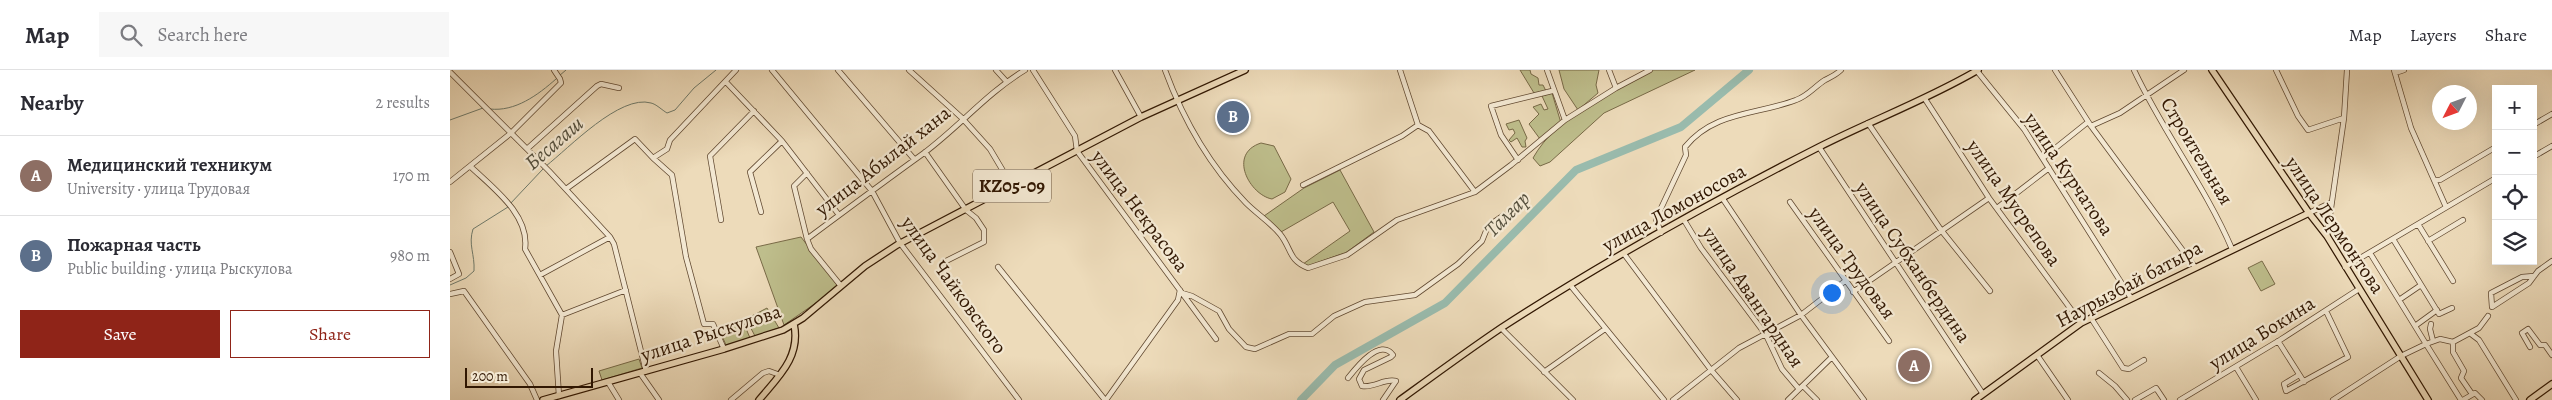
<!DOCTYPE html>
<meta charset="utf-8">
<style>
:root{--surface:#fff;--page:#f7f7f7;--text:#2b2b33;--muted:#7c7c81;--line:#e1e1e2;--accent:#8f2418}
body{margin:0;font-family:Alegreya,serif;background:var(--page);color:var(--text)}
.controls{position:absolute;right:15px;top:15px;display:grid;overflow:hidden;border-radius:0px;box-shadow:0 5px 20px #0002}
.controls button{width:45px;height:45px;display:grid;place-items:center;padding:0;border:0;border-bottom:1px solid var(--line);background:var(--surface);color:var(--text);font:25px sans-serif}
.compass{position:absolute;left:1982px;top:15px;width:45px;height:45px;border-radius:50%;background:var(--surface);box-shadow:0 5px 20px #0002;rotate:228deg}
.scale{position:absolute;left:15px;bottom:12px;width:128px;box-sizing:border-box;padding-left:5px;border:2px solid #311702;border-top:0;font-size:14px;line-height:18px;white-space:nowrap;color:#311702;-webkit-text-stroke:4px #f3e8d2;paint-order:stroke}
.you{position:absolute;left:1381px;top:222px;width:18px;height:18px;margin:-12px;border:4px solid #fff;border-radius:50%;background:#1a73e8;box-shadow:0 0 0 8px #1a73e833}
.badge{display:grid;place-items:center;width:32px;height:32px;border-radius:50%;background:var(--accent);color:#fff;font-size:16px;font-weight:700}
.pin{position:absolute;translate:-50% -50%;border:2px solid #fff;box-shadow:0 1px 5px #0006}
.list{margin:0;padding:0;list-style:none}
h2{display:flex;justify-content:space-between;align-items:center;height:65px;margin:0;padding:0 20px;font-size:21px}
h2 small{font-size:16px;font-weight:400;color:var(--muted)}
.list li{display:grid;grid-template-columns:32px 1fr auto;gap:15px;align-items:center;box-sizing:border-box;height:80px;padding:0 20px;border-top:1px solid var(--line)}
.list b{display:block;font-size:19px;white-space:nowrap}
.list p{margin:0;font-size:16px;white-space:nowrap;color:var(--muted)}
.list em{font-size:16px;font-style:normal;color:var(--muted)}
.actions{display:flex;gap:10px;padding:15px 20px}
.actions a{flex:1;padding:11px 0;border:1px solid var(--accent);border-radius:0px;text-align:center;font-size:18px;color:var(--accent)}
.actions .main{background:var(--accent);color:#fff}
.icon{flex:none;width:28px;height:28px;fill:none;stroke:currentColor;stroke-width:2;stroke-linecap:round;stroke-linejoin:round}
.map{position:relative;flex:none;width:2102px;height:330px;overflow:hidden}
header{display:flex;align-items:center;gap:30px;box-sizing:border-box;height:70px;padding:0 25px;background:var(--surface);border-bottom:1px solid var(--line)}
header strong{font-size:24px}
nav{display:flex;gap:28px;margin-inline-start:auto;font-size:18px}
.search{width:350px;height:45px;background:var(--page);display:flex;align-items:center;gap:12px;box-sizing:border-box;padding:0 18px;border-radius:0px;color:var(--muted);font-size:19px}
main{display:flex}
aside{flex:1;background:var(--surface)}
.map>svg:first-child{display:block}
</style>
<header>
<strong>Map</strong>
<div class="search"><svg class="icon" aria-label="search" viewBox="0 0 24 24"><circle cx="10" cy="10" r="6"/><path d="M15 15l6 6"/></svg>Search here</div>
<nav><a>Map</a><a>Layers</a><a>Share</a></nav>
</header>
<main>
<aside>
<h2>Nearby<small>2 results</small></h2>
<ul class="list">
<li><span class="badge" style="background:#8d6e63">A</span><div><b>Медицинский техникум</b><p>University · улица Трудовая</p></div><em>170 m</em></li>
<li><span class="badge" style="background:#5c6f8a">B</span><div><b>Пожарная часть</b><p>Public building · улица Рыскулова</p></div><em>980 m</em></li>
</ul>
<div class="actions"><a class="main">Save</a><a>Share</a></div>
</aside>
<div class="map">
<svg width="2102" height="330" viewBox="0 0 2102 330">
<rect width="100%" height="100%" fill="#eddbba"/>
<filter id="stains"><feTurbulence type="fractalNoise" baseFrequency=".004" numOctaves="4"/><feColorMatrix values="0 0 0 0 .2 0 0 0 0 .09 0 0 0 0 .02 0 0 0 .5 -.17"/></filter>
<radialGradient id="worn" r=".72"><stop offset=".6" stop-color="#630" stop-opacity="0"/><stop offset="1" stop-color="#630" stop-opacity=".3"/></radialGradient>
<path fill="#bebe8c" stroke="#786a47" d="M1070,0H1080L1081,4L1088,8L1089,15H1093L1096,21L1084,23Z
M1109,0H1149L1146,15L1148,23L1128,40L1114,19Z
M1201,0H1245L1154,43L1100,92L1090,96L1083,88C1107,45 1161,24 1201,0Z
M1102,23L1111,53L1090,69L1079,54L1089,44L1083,37L1091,34L1094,40L1098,39L1092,26Z
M1069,50L1077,68L1075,71L1076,77H1072L1067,68L1061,72L1059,70L1065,63L1063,59L1059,60L1056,54Z
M811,73L824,76L841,109L835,122L822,129C800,125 777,84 811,73Z
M890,100L924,162L897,182L858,196L853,194L900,161L883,132L831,162L814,146L854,118Z
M351,167L389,217L334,255L306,177Z
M1812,191L1825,214L1811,221L1798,198Z
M317,238L329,258L305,266L296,249Z
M292,249L300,268L276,275L268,257Z
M189,289L192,298L152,310L149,301Z"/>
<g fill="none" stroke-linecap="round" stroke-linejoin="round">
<path stroke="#6f7969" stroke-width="1" d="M109,6L116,0
M40,39C65,42 88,25 106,9
M0,50L33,38
M96,96C119,78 170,24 201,33C206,34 212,40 217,43L225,40L244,18L266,0
M60,134L93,99
M0,215L16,208L24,201C25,184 18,175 23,159L58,137"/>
<path stroke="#99bbad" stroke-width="8" d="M851,330L885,295L995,233L1126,100L1231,57L1299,0"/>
<defs>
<path id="minor" d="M322,0L422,121L450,173L569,330
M388,0L464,89
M459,0L512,48L540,79L562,116
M546,0L556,11
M583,0L625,66L627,81L766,269
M665,0L691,47
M715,0C733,49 759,95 796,133C807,144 820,152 830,164C842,179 838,190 858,198L897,185L947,150L1025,122L1061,95L1115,50L1166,18L1200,0
M950,0L968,55L979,61L1025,122
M1097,0L1115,50
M1159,0L1166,18
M1605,0L1641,56L1745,197
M1684,0C1713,62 1755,116 1782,179
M1826,0L1848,46L1858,60L1894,48
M1944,0L1961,58L1996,137
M1527,1L1574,59L1681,228
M0,2L99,101L160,167L164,174L196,301
M1945,3L1954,0
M276,12L332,71L389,145
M1475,29L1539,128L1631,253
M1418,53L1491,160L1540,221
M2083,55L2102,44
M1641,56L1670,43L1734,0
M1369,77L1533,324
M77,79L147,16L151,14L169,18
M475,82L516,140L526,148L534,160V172L492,193
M2083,87L2102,76
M203,88L222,105L236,187L254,254H263L274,279
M1593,88L1638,52
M1068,90L1051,65L1041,36L1102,21
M21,97C43,118 80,145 75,179L112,245L106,281L109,326
M357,103L344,116L357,169L361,179L391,216
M1984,110H1990L2046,77
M0,112L61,63L111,13L110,9L104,0
M853,115L952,66L968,55
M116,119L185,69L203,88L217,79L220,70L286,0
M1273,129L1351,245L1414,330
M1340,132L1439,271
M1547,138L1599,98
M311,142L300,102L332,71
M1859,143L1880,133
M271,150L260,86L304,41
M1234,150L1251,178L1316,265L1332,299L1349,319
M1968,154L2003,211
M1211,163L1206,149L1236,85L1235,77C1264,41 1307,45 1346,30C1358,26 1364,17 1375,10C1381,7 1386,5 1391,0
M1877,166L1894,48L1897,0
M357,169C396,140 435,111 474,83C510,56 537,23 575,0
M1943,169L1989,244L2002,238
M1978,171L2013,150
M0,182L9,204L0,209
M1920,183L1976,274L1990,269L2003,272L2029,258L2038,246
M1174,184L1261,300L1287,330
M548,197L655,330
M1895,197L2046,108
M90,205L160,167
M2084,206L2072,207L2041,223L2042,237L2079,213L2088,201L2102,191
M1121,216L1214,330
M1403,222L1539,128
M732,223L742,226L769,241L779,259L796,277L805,279L839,264H862L884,246L915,232L965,225L1008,194L1032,171L1038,156L1054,145
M0,224L14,221L80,314L87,330
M1949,230L1971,215
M112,245L176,220
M1641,248L1673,298L1679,299L1694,290
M1981,254L1980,259L1983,271
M1965,256L1987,240
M1051,258L1123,330
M2021,264L2029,270L2066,330
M1828,271L1854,312
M2003,272V282L2014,301L2011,308L2022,324
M2080,277L2072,263L2078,259L2090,275H2095L2102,285
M1587,285L1618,330
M1786,297L1806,330
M1094,302L1155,259
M190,303L209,330
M1649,303L1665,316L1677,330
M1849,305L1834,314L1836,321L1898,287L1876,241
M898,308C906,298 930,267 943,285L941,287L914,300L909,309L912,316C925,318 934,308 946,311L933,330
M158,312L169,330
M1353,316L1367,330
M281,330L313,303L319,301L330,305
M656,330L728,230L730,220
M1223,330L1289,278L1351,245L1395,211
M1338,330L1382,287
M1685,330L1706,318L1714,330
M1730,330L1830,270L1909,219
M1883,330L1951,286L1976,274L2011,330
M2013,330L2025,323L2032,330"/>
<path id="major" d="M1762,0L1859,143L1877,166L1978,330
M93,330L274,279L333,260L353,248L415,196L447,175L691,47L795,0
M309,330C328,307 351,287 344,254
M950,330C983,306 1017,281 1051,258C1153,192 1261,132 1369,77C1422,50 1477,30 1528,0
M1525,330L1631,253L1859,143
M2080,330L2102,314"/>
</defs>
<use href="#minor" stroke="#604830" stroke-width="6"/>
<use href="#major" stroke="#311702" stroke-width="8"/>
<use href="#minor" stroke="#f3e8d2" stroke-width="4.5"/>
<use href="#major" stroke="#eddbba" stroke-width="5.5"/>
</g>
<g text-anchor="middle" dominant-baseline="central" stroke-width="4.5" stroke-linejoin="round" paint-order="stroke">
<rect fill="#f3e8d2" stroke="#6b5640" stroke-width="1" x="523" y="99.5" width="78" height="33" rx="4"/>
<g font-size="19" font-weight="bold" fill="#311702">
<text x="562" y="116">KZ05-09</text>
</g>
<g font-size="20" fill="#311702" stroke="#f3e8d2">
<text transform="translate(1747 81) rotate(59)">Строительная</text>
<text transform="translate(433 91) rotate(-38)">улица Абылай хана</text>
<text transform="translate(1619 104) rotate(56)">улица Курчатова</text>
<text transform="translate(1564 133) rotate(55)">улица Мусрепова</text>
<text transform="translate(1224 138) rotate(-29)">улица Ломоносова</text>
<text transform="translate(690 141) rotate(53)">улица Некрасова</text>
<text transform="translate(1885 155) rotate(56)">улица Лермонтова</text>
<text transform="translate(1463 192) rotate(56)">улица Субханбердина</text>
<text transform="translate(1402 193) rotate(54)">улица Трудовая</text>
<text transform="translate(1679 214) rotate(-28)">Наурызбай батыра</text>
<text transform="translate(504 215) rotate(54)">улица Чайковского</text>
<text transform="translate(1303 227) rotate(56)">улица Авангардная</text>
<text transform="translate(261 263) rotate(-18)">улица Рыскулова</text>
<text transform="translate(1812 263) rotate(-32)">улица Бокина</text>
</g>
<g font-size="21" font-style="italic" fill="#55503e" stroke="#f3e8d2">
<text transform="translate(104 73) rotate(-41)">Бесагаш</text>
<text transform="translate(1057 144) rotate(-45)">Талғар</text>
</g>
</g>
<rect width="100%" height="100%" filter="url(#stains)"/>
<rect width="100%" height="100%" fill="url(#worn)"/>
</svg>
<div class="controls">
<button>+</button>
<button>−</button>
<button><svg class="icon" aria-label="locate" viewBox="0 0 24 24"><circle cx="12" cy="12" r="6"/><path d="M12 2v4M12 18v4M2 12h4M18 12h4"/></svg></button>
<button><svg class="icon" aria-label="layers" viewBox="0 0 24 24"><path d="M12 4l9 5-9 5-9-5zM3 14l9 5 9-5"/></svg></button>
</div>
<svg class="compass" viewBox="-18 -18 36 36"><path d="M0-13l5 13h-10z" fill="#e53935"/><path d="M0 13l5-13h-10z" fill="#7c7c81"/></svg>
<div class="scale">200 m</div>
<div class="you"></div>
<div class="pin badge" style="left:1464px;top:296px;background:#8d6e63">A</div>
<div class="pin badge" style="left:783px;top:47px;background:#5c6f8a">B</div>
</div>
</main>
